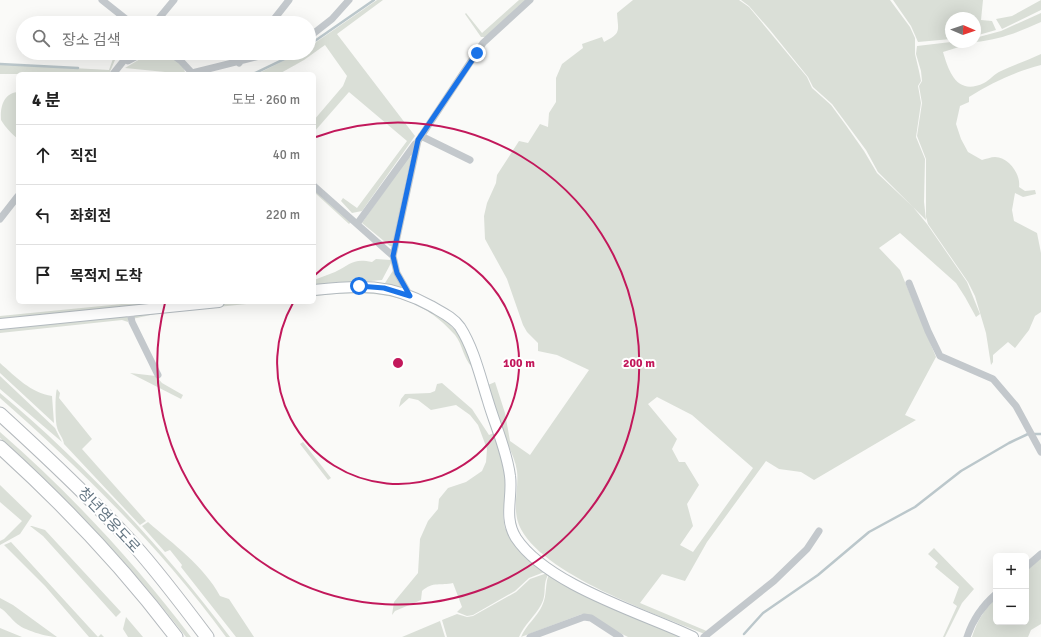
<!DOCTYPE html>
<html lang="ko">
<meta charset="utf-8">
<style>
:root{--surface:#fff;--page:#f2f2f2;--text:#222;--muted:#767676;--line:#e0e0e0}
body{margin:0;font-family:Signika,"Noto Sans KR",sans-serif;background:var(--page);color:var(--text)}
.controls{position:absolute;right:12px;bottom:12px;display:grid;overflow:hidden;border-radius:6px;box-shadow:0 4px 16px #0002}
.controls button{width:36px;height:36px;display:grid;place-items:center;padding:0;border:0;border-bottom:1px solid var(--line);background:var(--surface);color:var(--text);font:20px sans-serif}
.compass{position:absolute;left:945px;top:12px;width:36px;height:36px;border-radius:50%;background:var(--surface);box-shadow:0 4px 16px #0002;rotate:92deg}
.stop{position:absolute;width:12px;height:12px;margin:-9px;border:3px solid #1a73e8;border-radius:50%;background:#fff}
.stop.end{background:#1a73e8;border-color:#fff;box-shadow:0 1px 4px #0008}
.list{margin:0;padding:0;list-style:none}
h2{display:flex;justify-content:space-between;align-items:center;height:52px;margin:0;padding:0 16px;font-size:17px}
h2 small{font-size:13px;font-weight:400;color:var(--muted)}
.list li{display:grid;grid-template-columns:26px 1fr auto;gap:12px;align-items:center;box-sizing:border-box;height:60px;padding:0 16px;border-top:1px solid var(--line)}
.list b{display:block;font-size:15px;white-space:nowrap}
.list em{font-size:13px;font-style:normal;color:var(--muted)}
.icon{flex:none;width:22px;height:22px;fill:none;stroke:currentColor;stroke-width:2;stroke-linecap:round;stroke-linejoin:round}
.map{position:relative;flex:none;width:1041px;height:637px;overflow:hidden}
.search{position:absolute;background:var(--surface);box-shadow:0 4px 16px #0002;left:16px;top:16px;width:300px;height:44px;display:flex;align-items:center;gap:10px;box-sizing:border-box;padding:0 14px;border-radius:22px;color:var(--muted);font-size:15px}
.panel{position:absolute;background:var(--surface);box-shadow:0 4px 16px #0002;left:16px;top:72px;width:300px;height:232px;border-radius:6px}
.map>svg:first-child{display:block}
</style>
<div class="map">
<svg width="1041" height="637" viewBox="0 0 1041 637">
<rect width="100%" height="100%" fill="#fafaf8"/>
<path fill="#dadfd7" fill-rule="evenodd" d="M377,0H383L337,34L415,136L362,211L352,213L341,201L343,198L357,208L407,141L349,92L314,132V120L343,86L347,76L325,45L304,60L279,74H257L299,53H309V47Z
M519,0H526L486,37H481L465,14L466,13L482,33Z
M633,0H739L749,7L807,77L812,88L831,105L845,124L864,151L877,173L913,207L927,224L967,282L980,314L976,317L965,297L956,283L900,233L879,248L900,270L936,357L905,415L916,420L814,480L801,472L779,469L766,461L707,542L685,581L662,574L640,603L709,632L707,635C659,615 539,574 519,525C512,507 519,489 517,471C515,457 507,444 502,431C497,416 493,400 488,385L495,382L505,413L510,441L530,455L589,370L557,355L538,351V343L527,332L523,325L507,279L485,239L484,216L487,203L496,183L497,175L519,141L528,143L540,124L548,127L549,113L556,102V78L562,64L583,48L582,44L602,37L604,42C622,33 618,31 617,13ZM657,397L692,415L753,468L693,552L680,545L693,526L687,504L699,485L685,462H679L672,449L677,439L648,404Z
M741,0H890L910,27L915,38V54L919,71L921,81L918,86L921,103L916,137L925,159L924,202L926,220L878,172L866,150L832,104L813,87L808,77L770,30L749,6Z
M893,0H983L981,20L992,21L996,30L975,36V18H951V39L918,42L911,26Z
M1041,0V10L1002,29L996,19L1012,16Z
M1041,13V22C1019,32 999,40 975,42V38L1001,31Z
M951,42H975L943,52C949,72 957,96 984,83C990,80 994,74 1001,71C1014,65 1028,60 1041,54V65C1014,72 992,83 969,97V102L960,106L956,124L961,139L968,152L982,160C986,159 991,157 995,157C1009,157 1021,175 1019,187L1025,191L1035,190L1036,194L1023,197L1015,193L1012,210L1014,221L1037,233L1041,253V312L1035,316L1029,330L1015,348L1008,342L993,355V362L991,365L986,333L975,296L968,282L928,224L926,217V159L917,136L922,103L919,86L922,81L921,71L916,54L917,46Z
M115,53H118L109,74H0V64L109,70Z
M150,53C155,53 162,52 167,53C174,56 186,66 185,74L125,68Z
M18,92V139C12,134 5,127 1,120C0,106 4,93 18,92Z
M409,156L411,157L392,246H390L362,223Z
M314,189L351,222L349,224L314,192Z
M376,259L391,260V263L382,280L314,286V280C321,277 328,275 335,272C351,264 353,258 372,262Z
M394,269L402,288L385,283Z
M359,289L406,298L442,317L460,335L472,367C463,358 463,345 455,335C416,290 368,290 314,296V293Z
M142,302H171L0,322V316Z
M236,302H266L160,313L132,319L134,315Z
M128,316V322L122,320L0,333V328Z
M0,363C16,377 31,393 52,396L54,423L0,373Z
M130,373L156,376L162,383L183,395L181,399Z
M0,376L55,428L62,442L0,389Z
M442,383L472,409L489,435L494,433L507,474L503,516L505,528L519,546L547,571L529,578L515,591L473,615L467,616L457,612L462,607L453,583C441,586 433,581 422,591L421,600L395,611L392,615L394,602L418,573L420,539L428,521L438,509L439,499L448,488L466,482L482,471L486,462L487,449L478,425L470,415L456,405L431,410L418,400L409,398L399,407L401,399L405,394L430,393L435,391L437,384Z
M57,389L60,393L59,398L92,439L82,449L146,521L140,525L64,444C63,437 58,433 57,427C55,421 55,393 57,389Z
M0,393C86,465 163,548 230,637H226C161,548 82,470 0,398Z
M0,432C70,493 135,563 191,637H186C130,565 68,498 0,438Z
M303,442L331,478L328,480L300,444Z
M0,485L32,516L20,534L0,545V541L4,539L22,521L0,502Z
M148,522C173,544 204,566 220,596L229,599L254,637H236L181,567L182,565L170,550L165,552L142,526Z
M32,526L45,530L121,612L116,617L43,536L30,526Z
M11,542L98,637L101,634L104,637H89L45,586L4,545Z
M934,548L974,589L962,603L945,637H943L957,606L953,603L959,587L935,567L938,563L928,554Z
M1041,558V624L1031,630L1028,637H972C977,621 984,610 996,598V622H1026V571Z
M550,572L683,637H628L582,614L521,637C526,625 537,617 542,606C548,594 544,583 550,572Z
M550,572C541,584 548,593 541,605C535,616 524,625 519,637H447L442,620L457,614L467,617L473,616L516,592L530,579Z
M0,598L13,605L57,637C47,637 23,630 16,623C10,618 7,612 0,608Z
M126,617L143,637H128L123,629Z
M440,621L445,637H402Z
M0,628L22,637H0Z"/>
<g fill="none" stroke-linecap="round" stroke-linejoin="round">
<path stroke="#bbc7cb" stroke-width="2.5" d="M309,45L374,0
M0,64L78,68
M253,74L297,53
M744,634L763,613L818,575L869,532L915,507L961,471L1009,443L1028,434H1041"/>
<defs>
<path id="secondary" d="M314,290C359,285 390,283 431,306C441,312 453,317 460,327C474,349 480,376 488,401C495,425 507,451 510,476C513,497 503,517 516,538C547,585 642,613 693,637
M0,324L219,302"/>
<path id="highway" d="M0,414C46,456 91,498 133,544C159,573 183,605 207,637
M0,447C64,505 124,568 176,637"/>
</defs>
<use href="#secondary" stroke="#b3babf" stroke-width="12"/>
<use href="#highway" stroke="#b4b9bd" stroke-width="15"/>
<path stroke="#c3c8cc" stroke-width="7" d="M102,0L131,23
M155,23L174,0
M271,23L289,0
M309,37L332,19L349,0
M123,53L124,57L128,61L143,53
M170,53L181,61L193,74
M239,63L247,53
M192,73L272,53
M113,74L125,59
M421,136L470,160
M314,186L393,256
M0,219L18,196
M357,224L415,144
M909,283L928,331L940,356L993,379L1016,406L1041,452
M410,296L397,273L393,256L418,141L483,43L530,0
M130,312L132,322L158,375
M1026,567L1041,554
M530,637L584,617L591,618L620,637
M704,637L774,581L807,549L819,531
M967,637C973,619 982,606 996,594"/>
<use href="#secondary" stroke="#fff" stroke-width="10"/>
<use href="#highway" stroke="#fff" stroke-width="13"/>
</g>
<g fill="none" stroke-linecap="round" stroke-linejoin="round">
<path stroke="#1a73e8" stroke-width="5" d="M359,286L384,288L410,296L397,273L393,256L418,140L477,53"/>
</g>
<g fill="none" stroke="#c2185b" stroke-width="2">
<path d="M315 275A121 121 0 1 1 293 303"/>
<path d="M316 137A241 241 0 1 1 165 303"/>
</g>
<g text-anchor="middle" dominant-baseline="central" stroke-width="4" stroke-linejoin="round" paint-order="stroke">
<g font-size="15" fill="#657683" stroke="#fff">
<text transform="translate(109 520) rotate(47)">청년영웅도로</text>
</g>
</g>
<circle cx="398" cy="363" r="6" fill="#c2185b" stroke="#fff" stroke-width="2"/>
<g font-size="12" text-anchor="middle" font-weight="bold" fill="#c2185b" stroke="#fff" stroke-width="4" stroke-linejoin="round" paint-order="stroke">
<text x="519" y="367">100 m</text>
<text x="639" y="367">200 m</text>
</g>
</svg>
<div class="controls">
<button>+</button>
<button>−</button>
</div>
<svg class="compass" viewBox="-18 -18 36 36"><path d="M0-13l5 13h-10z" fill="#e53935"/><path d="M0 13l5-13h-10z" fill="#767676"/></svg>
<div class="stop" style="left:359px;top:286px"></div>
<div class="stop end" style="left:477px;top:53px"></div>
<div class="search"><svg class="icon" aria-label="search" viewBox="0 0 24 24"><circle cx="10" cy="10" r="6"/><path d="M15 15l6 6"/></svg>장소 검색</div>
<section class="panel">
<h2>4 분<small>도보 · 260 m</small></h2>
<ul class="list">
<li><svg class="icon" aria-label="ahead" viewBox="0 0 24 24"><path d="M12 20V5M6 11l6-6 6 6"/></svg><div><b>직진</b></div><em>40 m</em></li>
<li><svg class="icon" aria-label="left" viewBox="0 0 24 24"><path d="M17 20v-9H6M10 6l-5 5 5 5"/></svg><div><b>좌회전</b></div><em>220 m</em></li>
<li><svg class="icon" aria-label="arrive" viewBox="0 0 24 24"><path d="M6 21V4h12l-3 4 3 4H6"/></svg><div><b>목적지 도착</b></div></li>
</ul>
</section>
</div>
